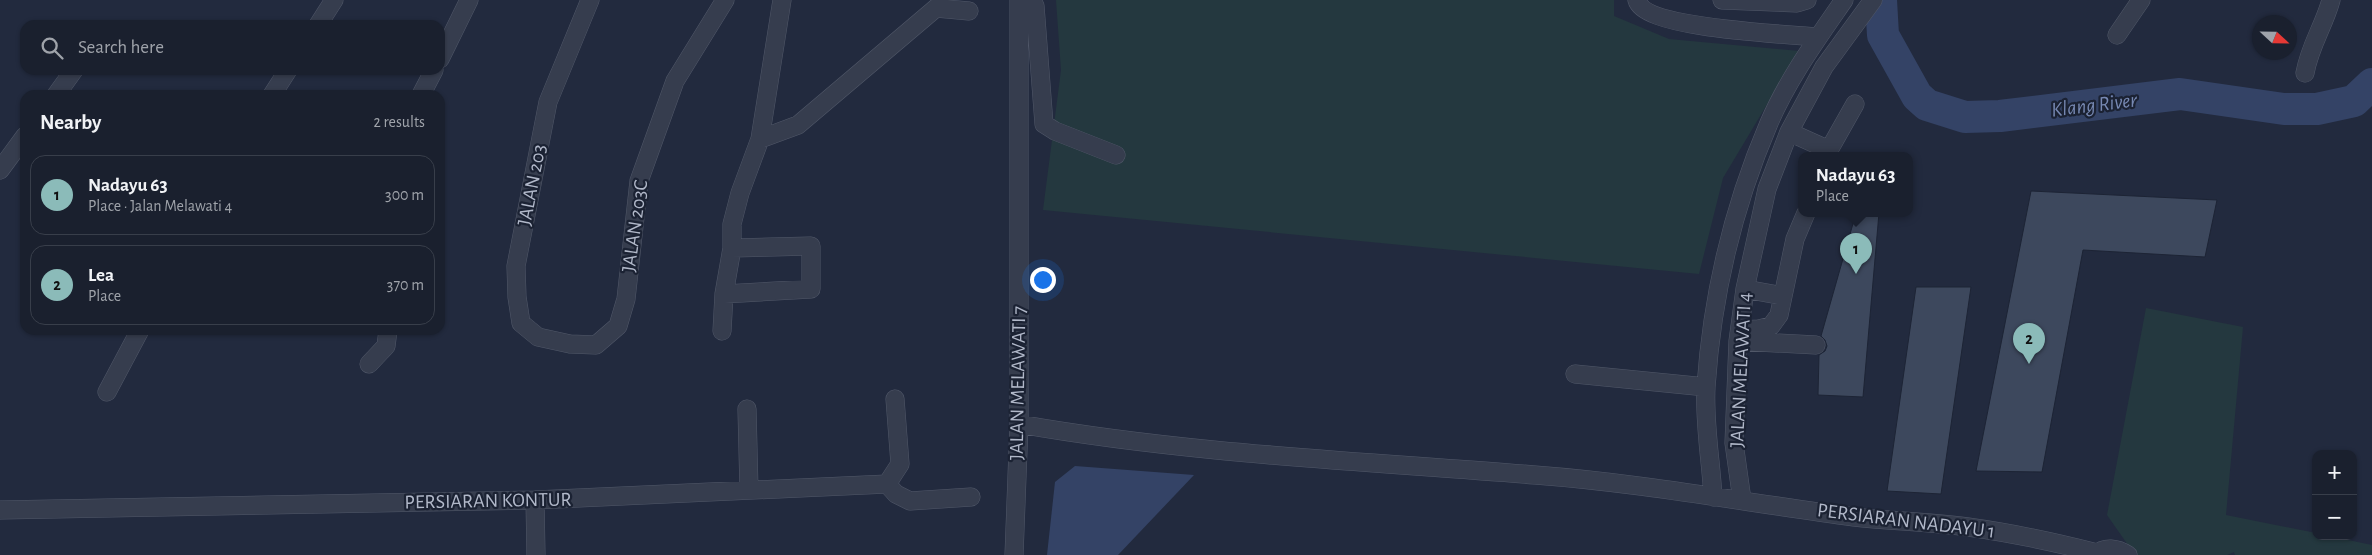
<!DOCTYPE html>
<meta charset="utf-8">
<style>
:root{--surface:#1a202e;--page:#272d3a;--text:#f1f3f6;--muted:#9fa3aa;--line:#383e4a;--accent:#8bbbb9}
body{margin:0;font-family:"Alegreya Sans",sans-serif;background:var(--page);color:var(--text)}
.controls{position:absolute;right:15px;bottom:15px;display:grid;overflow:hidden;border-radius:10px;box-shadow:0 1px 4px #0004}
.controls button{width:45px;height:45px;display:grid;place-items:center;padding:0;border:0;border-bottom:1px solid var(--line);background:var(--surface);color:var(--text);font:25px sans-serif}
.compass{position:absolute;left:2252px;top:15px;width:45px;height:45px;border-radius:50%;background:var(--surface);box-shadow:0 1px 4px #0004;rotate:112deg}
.you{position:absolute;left:1042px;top:279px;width:18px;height:18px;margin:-12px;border:4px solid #fff;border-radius:50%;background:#1a73e8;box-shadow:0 0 0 8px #1a73e833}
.badge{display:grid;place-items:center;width:32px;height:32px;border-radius:50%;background:var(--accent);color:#111;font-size:16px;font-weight:700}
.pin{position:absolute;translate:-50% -41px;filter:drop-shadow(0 1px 2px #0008)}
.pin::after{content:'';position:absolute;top:26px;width:18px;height:15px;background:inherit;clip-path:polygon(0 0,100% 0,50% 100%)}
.popup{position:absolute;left:1798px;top:152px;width:115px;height:65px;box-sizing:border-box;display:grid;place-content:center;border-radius:10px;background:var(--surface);filter:drop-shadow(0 1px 4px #0005);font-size:16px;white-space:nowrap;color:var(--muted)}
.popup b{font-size:19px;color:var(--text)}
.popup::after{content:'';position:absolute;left:50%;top:100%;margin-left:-10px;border:10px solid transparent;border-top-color:var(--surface)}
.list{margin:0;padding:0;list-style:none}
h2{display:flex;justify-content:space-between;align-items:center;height:65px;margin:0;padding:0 20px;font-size:21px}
h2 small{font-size:16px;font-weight:400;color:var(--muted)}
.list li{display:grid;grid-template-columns:32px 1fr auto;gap:15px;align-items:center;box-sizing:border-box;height:80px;margin:0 10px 10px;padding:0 10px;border:1px solid var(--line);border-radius:15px}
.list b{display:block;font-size:19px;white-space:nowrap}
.list p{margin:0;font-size:16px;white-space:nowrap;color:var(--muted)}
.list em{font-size:16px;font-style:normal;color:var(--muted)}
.icon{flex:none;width:28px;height:28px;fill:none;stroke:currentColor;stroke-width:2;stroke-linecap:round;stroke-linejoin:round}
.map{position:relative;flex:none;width:2372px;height:555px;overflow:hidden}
.search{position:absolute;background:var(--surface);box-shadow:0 1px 4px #0004;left:20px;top:20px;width:425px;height:55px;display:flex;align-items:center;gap:12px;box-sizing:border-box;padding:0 18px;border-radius:15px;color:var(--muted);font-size:19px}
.panel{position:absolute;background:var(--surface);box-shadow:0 1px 4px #0004;left:20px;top:90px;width:425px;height:245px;border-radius:15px}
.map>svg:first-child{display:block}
</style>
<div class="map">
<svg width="2372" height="555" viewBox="0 0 2372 555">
<rect width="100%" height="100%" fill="#222a3e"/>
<path fill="#24383f" d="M1056,0H1614V16L1669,39L1799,51L1723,178L1699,274L1043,210L1061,70Z
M2146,308L2243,327L2226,515L2316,533V536H2329L2372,545V555H2235L2234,552L2227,555H2135L2107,515Z"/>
<path fill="#344366" d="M1075,466L1194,475L1118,555H1047L1055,482Z"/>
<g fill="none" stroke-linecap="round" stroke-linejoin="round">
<path stroke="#344366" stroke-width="32" d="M1881,0L1883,35L1917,96L1927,105L1965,117L2000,116L2180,94L2284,109H2317L2354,101L2372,84"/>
</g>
<path fill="#3d485d" stroke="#1d2435" d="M2031,191L2217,200L2205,257L2083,250L2042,472L1976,471Z
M1856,213H1879L1863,397L1818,395L1819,355L1825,351L1827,346L1825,340L1821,336Z
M1916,287H1971L1941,494L1887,491Z"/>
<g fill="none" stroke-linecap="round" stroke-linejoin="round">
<defs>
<path id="minor" d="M590,0L548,102L516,266L517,297L521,323L538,337L570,344L596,345L618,326L626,299L639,181L675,81L725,0
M1031,0L1035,6L1044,124L1055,131L1116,155
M1637,0C1644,29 1788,34 1818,37
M1722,0L1797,3L1807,0
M318,25L334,0
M2117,35L2141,0
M440,59L469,0
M2305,73C2310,45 2324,26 2331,0
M56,95L74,70
M272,95L288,70
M421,95L434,70
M1789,132L1829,150
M760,139L798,125L936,8L969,11
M1830,155L1829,150L1855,104
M0,170L25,136
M1745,289L1783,296
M724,294L811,289V246L732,248
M1740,330L1759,329L1771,326L1779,315L1795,239L1806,213
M722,331L724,294L732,248V224L740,193L760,139L782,0
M1738,341L1816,345
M369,364L386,346L388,330
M1575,374L1706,387
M107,392L140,330
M747,409L749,490
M1019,424C1189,454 1362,461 1535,475C1642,483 1748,503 1854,517C1892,521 1930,522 1968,527C2012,533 2054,542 2097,553
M887,484L896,494L910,501L971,497
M887,484L900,464L895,399
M1713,497C1711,461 1704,423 1706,387C1712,296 1733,207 1769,123C1788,79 1817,39 1844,0
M535,500L536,555
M1742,500L1734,443L1738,341L1745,289L1767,189L1789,132L1824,67L1873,0
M0,510L535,500L887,484
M1014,555L1019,424V0
M2095,555C2105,546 2117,548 2128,555"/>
</defs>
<use href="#minor" stroke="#515869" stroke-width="19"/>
<use href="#minor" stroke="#363d4e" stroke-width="18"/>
</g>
<g text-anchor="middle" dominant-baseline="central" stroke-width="4.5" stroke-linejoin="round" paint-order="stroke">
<g font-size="20" fill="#b1b8c9" stroke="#1b2233">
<text transform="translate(532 185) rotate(-79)">JALAN 203</text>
<text transform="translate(635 226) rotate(-82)">JALAN 203C</text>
<text transform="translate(1741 370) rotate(-87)">JALAN MELAWATI 4</text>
<text transform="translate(1018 383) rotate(-89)">JALAN MELAWATI 7</text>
<text transform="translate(488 501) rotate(-1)">PERSIARAN KONTUR</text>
<text transform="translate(1906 521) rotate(7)">PERSIARAN NADAYU 1</text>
</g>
<g font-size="21" font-style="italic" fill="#7789b3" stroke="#1b2233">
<text transform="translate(2094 105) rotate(-7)">Klang River</text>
</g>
</g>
</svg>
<div class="controls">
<button>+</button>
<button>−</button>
</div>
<svg class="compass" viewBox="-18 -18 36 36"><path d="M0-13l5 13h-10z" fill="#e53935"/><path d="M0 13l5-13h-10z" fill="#9fa3aa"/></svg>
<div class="you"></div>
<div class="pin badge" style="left:1856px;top:274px">1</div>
<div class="popup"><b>Nadayu 63</b>Place</div>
<div class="pin badge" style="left:2029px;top:364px">2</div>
<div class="search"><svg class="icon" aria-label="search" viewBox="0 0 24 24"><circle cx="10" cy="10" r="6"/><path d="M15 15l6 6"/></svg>Search here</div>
<section class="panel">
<h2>Nearby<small>2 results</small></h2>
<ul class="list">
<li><span class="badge">1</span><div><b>Nadayu 63</b><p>Place · Jalan Melawati 4</p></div><em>300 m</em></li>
<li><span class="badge">2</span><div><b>Lea</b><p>Place</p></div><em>370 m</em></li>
</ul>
</section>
</div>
